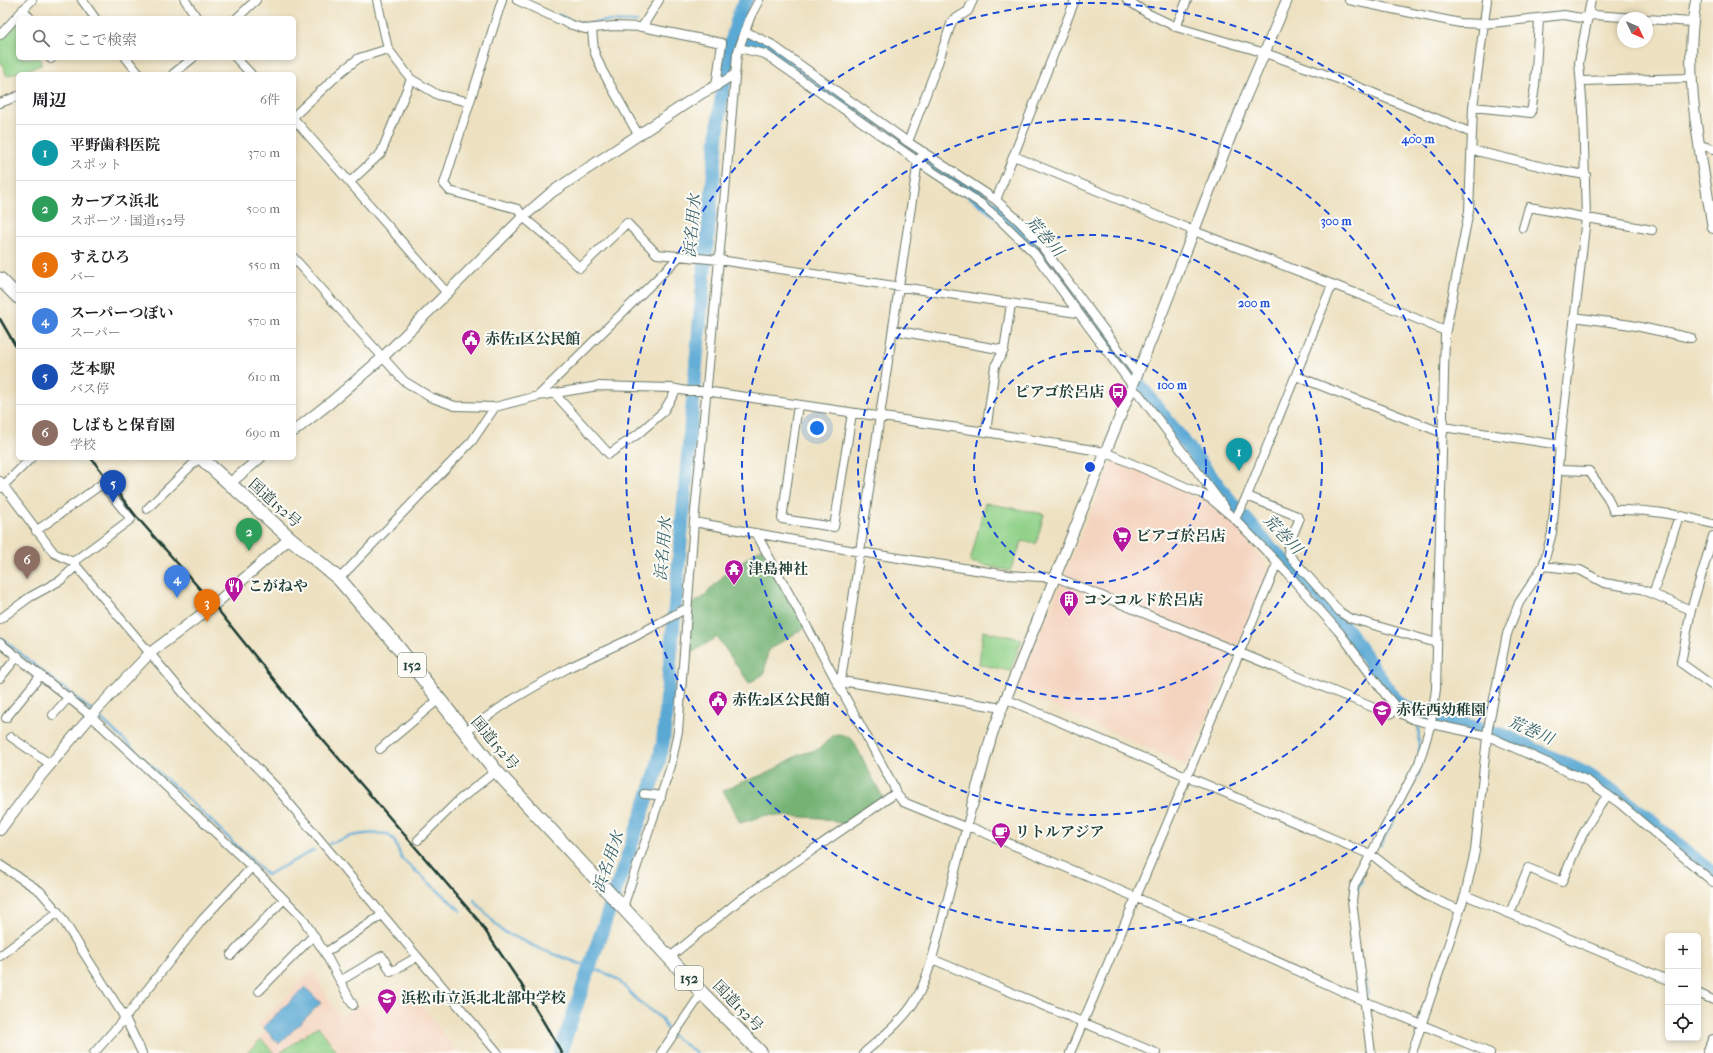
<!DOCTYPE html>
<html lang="ja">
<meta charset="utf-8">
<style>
:root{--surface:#fff;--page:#f6f6f6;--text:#202124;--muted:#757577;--line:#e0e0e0;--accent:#b5179e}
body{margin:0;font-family:"IM FELL French Canon","Noto Serif JP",serif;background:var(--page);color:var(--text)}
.controls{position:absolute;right:12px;bottom:12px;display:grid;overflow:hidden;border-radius:6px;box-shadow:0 2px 6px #0003}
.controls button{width:36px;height:36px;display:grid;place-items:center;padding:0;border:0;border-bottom:1px solid var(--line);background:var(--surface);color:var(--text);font:20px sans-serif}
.compass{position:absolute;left:1617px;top:12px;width:36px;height:36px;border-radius:50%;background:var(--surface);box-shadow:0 2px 6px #0003;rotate:134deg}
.you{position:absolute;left:817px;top:428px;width:14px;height:14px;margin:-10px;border:3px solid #fff;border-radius:50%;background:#1a73e8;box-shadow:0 0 0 6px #1a73e833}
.badge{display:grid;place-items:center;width:26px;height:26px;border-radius:50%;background:var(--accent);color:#fff;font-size:13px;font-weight:700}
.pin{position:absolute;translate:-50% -33px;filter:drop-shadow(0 1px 2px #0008)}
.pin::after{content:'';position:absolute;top:21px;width:14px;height:12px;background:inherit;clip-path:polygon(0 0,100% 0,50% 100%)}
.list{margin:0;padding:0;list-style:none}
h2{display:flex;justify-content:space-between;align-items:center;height:52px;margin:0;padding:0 16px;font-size:17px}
h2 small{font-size:13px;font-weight:400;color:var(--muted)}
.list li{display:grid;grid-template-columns:26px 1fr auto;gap:12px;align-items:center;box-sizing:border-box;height:56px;padding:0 16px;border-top:1px solid var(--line)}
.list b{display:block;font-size:15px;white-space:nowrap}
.list p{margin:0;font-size:13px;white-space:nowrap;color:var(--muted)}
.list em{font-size:13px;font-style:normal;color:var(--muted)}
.icon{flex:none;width:22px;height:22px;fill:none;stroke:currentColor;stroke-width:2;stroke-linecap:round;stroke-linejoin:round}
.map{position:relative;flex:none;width:1713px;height:1053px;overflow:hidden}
.search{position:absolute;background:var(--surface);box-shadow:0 2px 6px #0003;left:16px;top:16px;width:280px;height:44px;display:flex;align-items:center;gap:10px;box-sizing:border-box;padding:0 14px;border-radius:6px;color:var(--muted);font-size:15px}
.panel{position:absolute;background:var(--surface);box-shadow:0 2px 6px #0003;left:16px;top:72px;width:280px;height:388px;border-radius:6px}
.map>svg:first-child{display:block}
</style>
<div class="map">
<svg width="1713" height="1053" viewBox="0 0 1713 1053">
<rect width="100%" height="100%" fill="#fdfcf7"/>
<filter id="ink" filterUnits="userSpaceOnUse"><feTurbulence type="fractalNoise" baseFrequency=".025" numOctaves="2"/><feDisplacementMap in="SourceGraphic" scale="8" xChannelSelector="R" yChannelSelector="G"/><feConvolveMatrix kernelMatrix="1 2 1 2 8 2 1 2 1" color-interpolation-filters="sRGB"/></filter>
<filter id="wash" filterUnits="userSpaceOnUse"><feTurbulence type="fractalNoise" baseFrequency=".012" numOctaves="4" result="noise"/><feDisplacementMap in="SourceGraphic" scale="16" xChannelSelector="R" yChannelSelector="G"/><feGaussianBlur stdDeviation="0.9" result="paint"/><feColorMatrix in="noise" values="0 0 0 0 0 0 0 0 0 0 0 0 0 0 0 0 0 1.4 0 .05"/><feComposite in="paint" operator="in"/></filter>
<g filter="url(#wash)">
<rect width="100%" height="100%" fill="#ede1c1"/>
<path fill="#f4d4bf" d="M1113,458L1206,501L1230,518L1269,569L1187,765L1016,690Z
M312,970L340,1019L349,1011L406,985L458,1053H244L265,1032L258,1025Z"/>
<path fill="#91d188" stroke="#58875e" d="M18,20V58H40L41,65L7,76L0,59V39Z
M985,503L1044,514L1036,544L1022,541L1010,571L970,562Z
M983,631L1022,639L1010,671L979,664Z
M318,1026L338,1053H280Z
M261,1039L274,1053H247Z"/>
<path fill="#74b374" stroke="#4a7854" d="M762,548L806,627L768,650L764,674L749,683L717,637L688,655L691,605L704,596L729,570Z
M839,734L850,737L854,742L883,798L847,825L821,818L767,815L740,823L731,804L723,791L742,782L768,773L798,755L819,749L833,735Z"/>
<path fill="#5aa9d4" stroke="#3c7384" d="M305,987L321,1003L279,1044L263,1027Z"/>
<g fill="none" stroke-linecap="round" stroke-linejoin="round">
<path stroke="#5aa9d4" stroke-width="2.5" d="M558,14L574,22L586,24L607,21L637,22
M724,41L731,43
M0,637L92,711
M1418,712L1419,752
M96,714L207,817L267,875L314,850
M329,844C351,835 364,832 388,834L394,840L402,859L461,911
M1380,846L1419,773V769
M1357,890L1362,880
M474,900L502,931L538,948L610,975L619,981L637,1000L662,1019L666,1028L674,1037L697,1053
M1366,982L1368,995"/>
<path stroke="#5aa9d4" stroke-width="14" d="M747,39L768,47L811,80L979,197L1021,230L1054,270L1131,374L1236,508
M1245,518L1269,546L1314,590L1348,631L1396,701L1406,708L1506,736L1585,773L1610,789L1638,810L1713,874
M560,1053L655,776L663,743L703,285L720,108L731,43L739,14L746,0"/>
</g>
</g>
<g filter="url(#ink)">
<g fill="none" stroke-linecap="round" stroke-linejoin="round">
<defs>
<path id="minor" d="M82,0L95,18
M185,0L197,18
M377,0L388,49L411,79L438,95L470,102
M502,0L444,184L450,191L518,209L523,217L553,242L580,268L627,223L657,254L719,260L1077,313
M517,0L569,24L585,29L614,26L642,27L722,43L716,86
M1127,0L1147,13L1176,27L1265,53L1341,80L1472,133
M1349,0L1460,23L1483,24L1564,15L1581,18L1594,15L1636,18
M23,9L30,18
M237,18L256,0
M1647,19L1692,22
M642,27L659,0
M1176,27L1187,0
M592,30L594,51L602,70L639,136
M745,31L771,44L908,142L996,200L1019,221L1038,241L1137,374
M0,35L32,0
M739,48L765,54L930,170L980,203L1001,221L1034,253L1132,385
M50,58L51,59
M126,58L139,74
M236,58L251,74
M173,74L193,58
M1581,81L1691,78
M716,86L735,74
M0,103L18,96
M1473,107L1531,113L1535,86L1539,19
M294,116L342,71L359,58L388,49
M294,119L447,293
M908,142L939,60L952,21L968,11L973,0
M1700,145L1713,149
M1472,150L1556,170L1586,175
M924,152L918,161C891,336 866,511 840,687L848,682L1002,708
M1014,156L1194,231L1368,298L1445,331
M350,182L381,153L411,79
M996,200L1075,0
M1523,228L1529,207L1652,230
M294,258L404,381L430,397L455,406L495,407L538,396L598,386L671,388L687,391H705L986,432L1105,452L1200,493L1211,499L1235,519L1288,574L1340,633L1385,694L1402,714L1412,719L1423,722L1488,736L1588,781L1619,803L1713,882
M1574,317L1631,325L1691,338
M893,330L1004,350
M1296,376L1443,433
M1131,388L1139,394L1225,508
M554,393L609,454L638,434L663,412L677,389
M538,396L680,256
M798,405L782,519L834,527L852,413
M1443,427L1560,445
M986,432L995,366L1004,350L1011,304
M1558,470L1589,471L1608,498L1613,510C1647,509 1680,514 1713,524
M0,481L54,553L73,562L185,695L274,785L498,1053
M1,488L31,458
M1247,496L1297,516L1299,520L1288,547L1289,555L1340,612L1349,618L1437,643
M147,509L199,458
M1235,519L1247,496L1332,285
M694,522L860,552L1008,575L1058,578L1389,714L1398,710
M36,531L102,484L131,519L73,562
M756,533L893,785L896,793L903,802L967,828H973L1135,897L1364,1001L1490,1053
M1543,566L1580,570L1604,583L1641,589L1691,610L1681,663L1713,686
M339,579L472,441L495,407
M1653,594L1679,516
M1691,610L1713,536
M0,619L30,597L61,580L76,566
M0,643L91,716L252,867L301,916L325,953L353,1005
M0,678L18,656
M1006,699L1364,852L1376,858L1409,884L1427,896L1460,910
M53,715L69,697
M6,718L41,675
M465,732L510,701L534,687L570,667L632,638L687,608
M11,737L50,764
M380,749L438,700
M644,794L656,795L661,798
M418,840L459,800L496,771
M0,865L40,891L58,912L125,1018L142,1053
M1465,895L1668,980
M623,907L671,766L678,731L694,522L719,260L737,54L751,15L759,0
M1510,913L1528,868L1562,882C1576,848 1585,824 1608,795
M325,953L382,915
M231,955L284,899
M0,956L58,912
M670,957L741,899L896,793
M932,959L1156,1053
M340,981L382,956L391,972L417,957
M259,991L314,935
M1698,993L1713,1000
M94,1053L125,1018L202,920L252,867
M661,1053L702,993
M864,1053C882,1037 904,1020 916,999C924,986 928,972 932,959L972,806
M1070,1053L1277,564
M1371,1053L1352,901L1354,886L1419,763L1431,723L1436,689L1445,335L1469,211L1473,107L1487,0
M1412,1053L1465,895L1475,851L1488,728L1507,634L1519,603L1543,566L1552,533L1560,445L1586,218L1583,111L1579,63L1591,0"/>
<path id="tertiary" d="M1696,0C1682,76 1701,153 1713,228
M294,431L331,402L382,358L523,217L552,192L702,93L716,86
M229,484L260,458
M972,806L992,734L1002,708L1164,308L1246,96L1287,0
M0,830L39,778L91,716L150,653L214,605L290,538
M1708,1053L1713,1040"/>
<path id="trunk" d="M0,279L18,297
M201,458L290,538L339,579L397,646L496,771L702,993L761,1053"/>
</defs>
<use href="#minor" stroke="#677665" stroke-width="10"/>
<use href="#tertiary" stroke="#677665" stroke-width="12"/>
<use href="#trunk" stroke="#677665" stroke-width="15"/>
<use href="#minor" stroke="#fff" stroke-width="8"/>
<use href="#tertiary" stroke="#fff" stroke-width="10"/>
<use href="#trunk" stroke="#fff" stroke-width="13"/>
<path stroke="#1f3d34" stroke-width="2.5" d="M0,319L18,350
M91,458L136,516L214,605L316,732L478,920L521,984L562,1053"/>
</g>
</g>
<g fill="none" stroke="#1d4ed8" stroke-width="2" stroke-dasharray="7 5">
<circle cx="1090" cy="467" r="116"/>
<circle cx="1090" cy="467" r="232"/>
<circle cx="1090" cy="467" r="348"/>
<circle cx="1090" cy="467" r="464"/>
</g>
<defs>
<symbol id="civic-pin" viewBox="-11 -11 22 30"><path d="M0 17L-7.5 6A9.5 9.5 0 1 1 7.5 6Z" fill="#b5179e" stroke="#fdfcf7"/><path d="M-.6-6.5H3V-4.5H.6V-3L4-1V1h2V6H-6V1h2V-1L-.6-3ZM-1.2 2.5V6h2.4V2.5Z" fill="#fff"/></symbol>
<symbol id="bus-pin" viewBox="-11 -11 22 30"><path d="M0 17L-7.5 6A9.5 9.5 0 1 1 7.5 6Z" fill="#b5179e" stroke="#fdfcf7"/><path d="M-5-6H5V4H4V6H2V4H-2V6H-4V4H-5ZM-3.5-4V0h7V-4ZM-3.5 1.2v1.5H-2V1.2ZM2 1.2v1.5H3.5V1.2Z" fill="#fff"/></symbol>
<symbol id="supermarket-pin" viewBox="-11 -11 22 30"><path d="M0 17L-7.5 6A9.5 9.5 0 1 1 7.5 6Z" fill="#b5179e" stroke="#fdfcf7"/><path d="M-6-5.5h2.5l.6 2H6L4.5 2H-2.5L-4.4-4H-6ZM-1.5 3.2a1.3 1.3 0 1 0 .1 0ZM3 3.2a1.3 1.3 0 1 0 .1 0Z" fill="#fff"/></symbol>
<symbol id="temple-pin" viewBox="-11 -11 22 30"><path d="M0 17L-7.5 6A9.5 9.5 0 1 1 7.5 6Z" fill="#b5179e" stroke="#fdfcf7"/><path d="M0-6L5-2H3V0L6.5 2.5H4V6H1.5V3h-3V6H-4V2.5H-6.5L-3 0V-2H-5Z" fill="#fff"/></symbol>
<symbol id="restaurant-pin" viewBox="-11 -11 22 30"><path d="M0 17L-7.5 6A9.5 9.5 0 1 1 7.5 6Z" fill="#b5179e" stroke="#fdfcf7"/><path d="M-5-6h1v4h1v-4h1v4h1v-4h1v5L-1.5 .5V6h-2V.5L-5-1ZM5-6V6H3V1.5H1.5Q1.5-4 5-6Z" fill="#fff"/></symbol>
<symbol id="building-pin" viewBox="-11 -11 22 30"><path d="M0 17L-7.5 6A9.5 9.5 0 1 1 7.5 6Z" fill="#b5179e" stroke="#fdfcf7"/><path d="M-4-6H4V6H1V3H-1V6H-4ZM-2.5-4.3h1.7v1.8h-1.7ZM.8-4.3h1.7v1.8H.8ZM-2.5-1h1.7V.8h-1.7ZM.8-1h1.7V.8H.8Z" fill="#fff"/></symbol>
<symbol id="school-pin" viewBox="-11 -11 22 30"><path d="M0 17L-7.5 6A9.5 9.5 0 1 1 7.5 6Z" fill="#b5179e" stroke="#fdfcf7"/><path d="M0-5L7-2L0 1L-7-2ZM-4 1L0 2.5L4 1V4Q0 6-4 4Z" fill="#fff"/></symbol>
<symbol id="cafe-pin" viewBox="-11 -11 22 30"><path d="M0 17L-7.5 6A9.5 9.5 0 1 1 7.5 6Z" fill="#b5179e" stroke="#fdfcf7"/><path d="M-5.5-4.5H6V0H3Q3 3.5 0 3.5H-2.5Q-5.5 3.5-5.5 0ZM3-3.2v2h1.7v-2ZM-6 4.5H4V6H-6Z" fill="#fff"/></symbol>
</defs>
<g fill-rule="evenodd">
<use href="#civic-pin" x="460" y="328" width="22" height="30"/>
<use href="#bus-pin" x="1107" y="381" width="22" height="30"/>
<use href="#supermarket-pin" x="1111" y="525" width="22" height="30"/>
<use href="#temple-pin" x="723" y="558" width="22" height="30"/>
<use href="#restaurant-pin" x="223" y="575" width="22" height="30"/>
<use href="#building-pin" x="1058" y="589" width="22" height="30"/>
<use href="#civic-pin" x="707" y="689" width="22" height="30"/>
<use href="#school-pin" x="1371" y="699" width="22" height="30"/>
<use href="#cafe-pin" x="990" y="821" width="22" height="30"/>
<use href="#school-pin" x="376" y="987" width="22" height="30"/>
</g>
<g text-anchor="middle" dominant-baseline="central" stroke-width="4" stroke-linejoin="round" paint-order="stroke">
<g fill="#fdfcf7" stroke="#62766e" stroke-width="1">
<rect x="398" y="653" width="28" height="24" rx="3"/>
<rect x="675" y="966" width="28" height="24" rx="3"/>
</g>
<g font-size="14" font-weight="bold" fill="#1f3d34">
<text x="412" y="665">152</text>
<text x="689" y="978">152</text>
</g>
<g font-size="15" font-weight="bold" fill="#1f3d34" stroke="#fdfcf7" text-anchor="start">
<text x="485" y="339">赤佐1区公民館</text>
<text x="1104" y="392" text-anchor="end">ピアゴ於呂店</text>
<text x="1136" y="536">ビアゴ於呂店</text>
<text x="748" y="569">津島神社</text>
<text x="248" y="586">こがねや</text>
<text x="1083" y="600">コンコルド於呂店</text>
<text x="732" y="700">赤佐2区公民館</text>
<text x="1396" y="710">赤佐西幼稚園</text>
<text x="1015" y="832">リトルアジア</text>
<text x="401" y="998">浜松市立浜北北部中学校</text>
</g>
<g font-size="15" fill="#1f3d34" stroke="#fdfcf7">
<text transform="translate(275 503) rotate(42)">国道152号</text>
<text transform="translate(495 743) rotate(50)">国道152号</text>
<text transform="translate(738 1006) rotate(46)">国道152号</text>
</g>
<g font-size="16" font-style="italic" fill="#315d64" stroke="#fdfcf7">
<text transform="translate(692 226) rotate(-85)">浜名用水</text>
<text transform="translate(1045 236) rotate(49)">荒巻川</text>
<text transform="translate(1283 534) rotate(47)">荒巻川</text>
<text transform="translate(663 549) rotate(-85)">浜名用水</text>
<text transform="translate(1531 730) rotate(24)">荒巻川</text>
<text transform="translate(608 862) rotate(-71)">浜名用水</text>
</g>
</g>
<circle cx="1090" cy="467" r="6" fill="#1d4ed8" stroke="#fdfcf7" stroke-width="2"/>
<g font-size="12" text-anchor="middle" font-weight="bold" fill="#1d4ed8" stroke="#fdfcf7" stroke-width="4" stroke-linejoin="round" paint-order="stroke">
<text x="1418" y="143">400 m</text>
<text x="1336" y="225">300 m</text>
<text x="1254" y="307">200 m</text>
<text x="1172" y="389">100 m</text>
</g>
</svg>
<div class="controls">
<button>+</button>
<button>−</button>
<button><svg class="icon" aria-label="locate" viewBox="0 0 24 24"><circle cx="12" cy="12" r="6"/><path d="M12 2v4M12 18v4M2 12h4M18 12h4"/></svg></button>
</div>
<svg class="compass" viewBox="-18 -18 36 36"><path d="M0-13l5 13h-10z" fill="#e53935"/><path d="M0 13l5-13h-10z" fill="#757577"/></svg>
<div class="you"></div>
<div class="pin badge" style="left:1239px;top:471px;background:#0f9aa8">1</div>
<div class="pin badge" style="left:249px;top:551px;background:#2e9e5b">2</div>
<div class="pin badge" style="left:207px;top:622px;background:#e8710a">3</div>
<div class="pin badge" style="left:177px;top:598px;background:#3f7fe0">4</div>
<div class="pin badge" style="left:113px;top:503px;background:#1a4fb4">5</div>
<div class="pin badge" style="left:27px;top:579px;background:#8d6e63">6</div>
<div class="search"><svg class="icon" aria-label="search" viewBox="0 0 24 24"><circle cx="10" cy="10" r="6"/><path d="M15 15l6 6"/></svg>ここで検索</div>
<section class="panel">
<h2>周辺<small>6件</small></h2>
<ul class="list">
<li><span class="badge" style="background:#0f9aa8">1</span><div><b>平野歯科医院</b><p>スポット</p></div><em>370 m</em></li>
<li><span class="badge" style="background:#2e9e5b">2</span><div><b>カーブス浜北</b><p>スポーツ · 国道152号</p></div><em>500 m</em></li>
<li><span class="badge" style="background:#e8710a">3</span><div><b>すえひろ</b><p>バー</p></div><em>550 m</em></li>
<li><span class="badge" style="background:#3f7fe0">4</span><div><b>スーパーつぼい</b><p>スーパー</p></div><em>570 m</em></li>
<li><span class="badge" style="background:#1a4fb4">5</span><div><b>芝本駅</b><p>バス停</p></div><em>610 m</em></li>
<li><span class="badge" style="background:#8d6e63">6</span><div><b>しばもと保育園</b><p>学校</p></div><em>690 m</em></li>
</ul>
</section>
</div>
